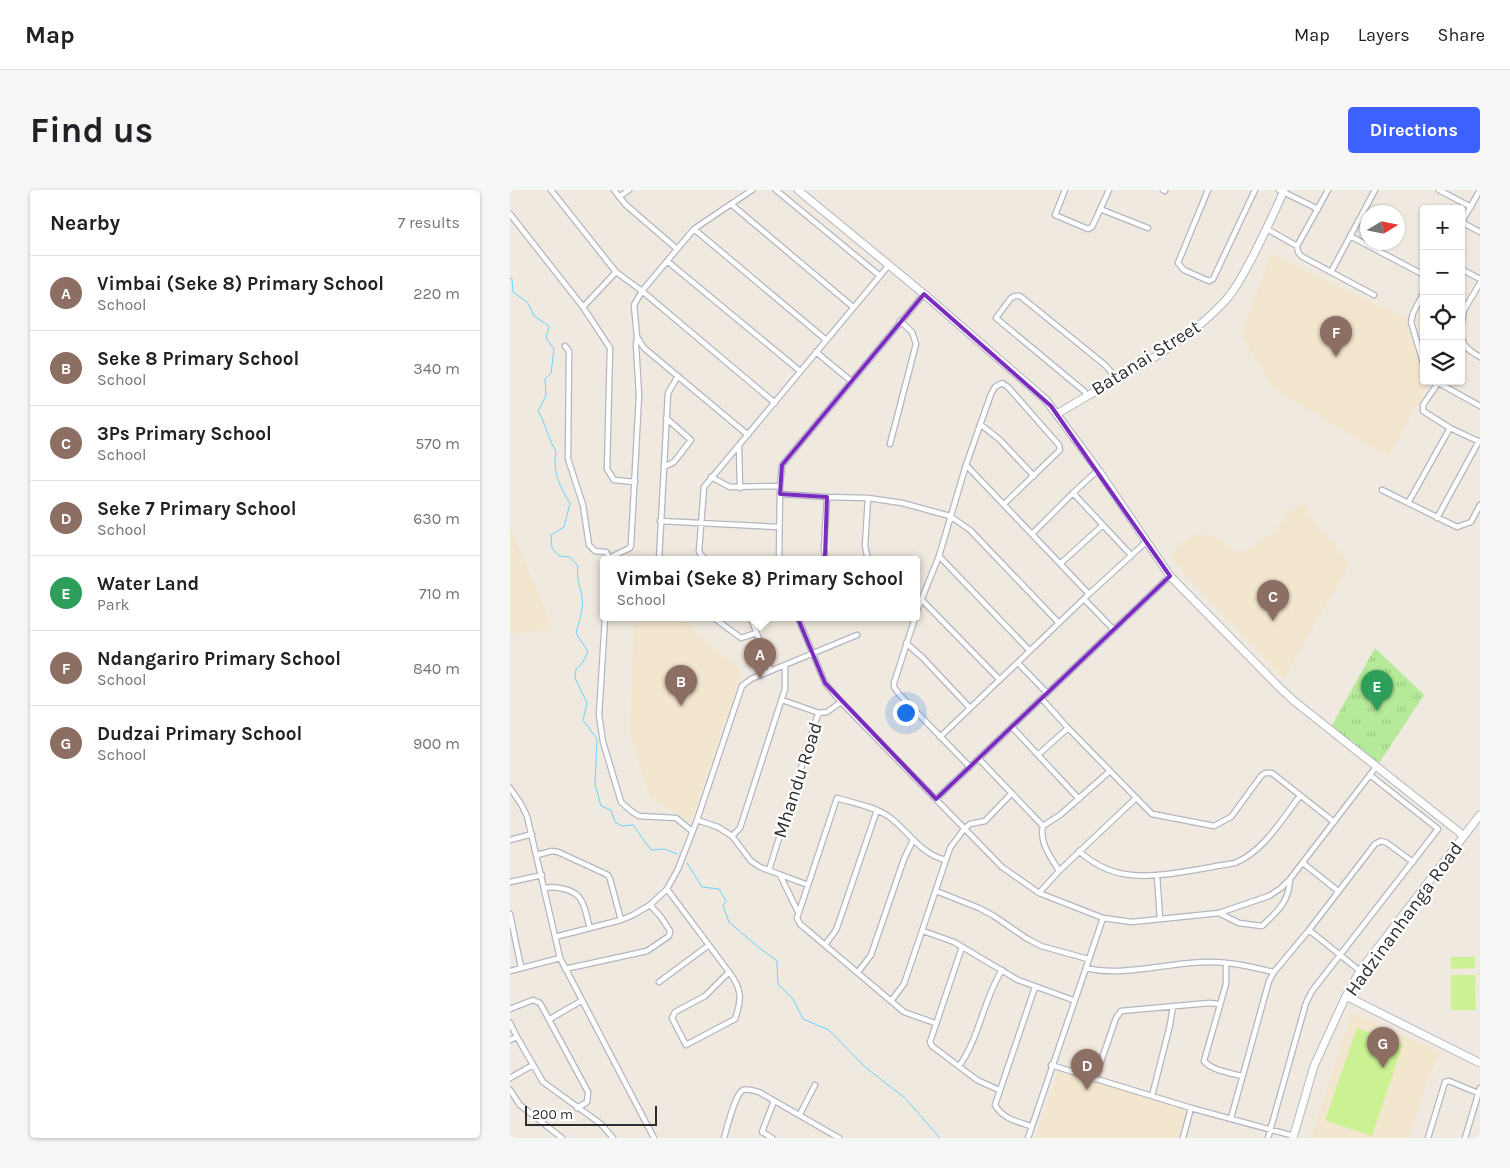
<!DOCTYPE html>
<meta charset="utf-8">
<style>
:root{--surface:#fff;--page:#f6f6f6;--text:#202124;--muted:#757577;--line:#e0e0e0;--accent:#3d61ff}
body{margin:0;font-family:Karla,sans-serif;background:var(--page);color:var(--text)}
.controls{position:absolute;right:15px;top:15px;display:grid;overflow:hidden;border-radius:5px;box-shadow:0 1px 4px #0004}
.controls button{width:45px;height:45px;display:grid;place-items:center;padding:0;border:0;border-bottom:1px solid var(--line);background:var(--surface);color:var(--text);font:25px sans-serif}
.compass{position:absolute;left:850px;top:15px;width:45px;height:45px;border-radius:50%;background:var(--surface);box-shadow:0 1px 4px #0004;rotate:80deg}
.scale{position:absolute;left:15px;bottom:12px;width:132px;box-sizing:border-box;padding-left:5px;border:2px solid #2e2e2e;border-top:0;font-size:14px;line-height:18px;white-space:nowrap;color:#2e2e2e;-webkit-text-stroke:4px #fff;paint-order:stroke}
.you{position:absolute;left:395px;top:522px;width:18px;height:18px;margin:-12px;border:4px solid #fff;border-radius:50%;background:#1a73e8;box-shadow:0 0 0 8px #1a73e833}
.badge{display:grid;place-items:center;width:32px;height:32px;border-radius:50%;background:var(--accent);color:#fff;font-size:16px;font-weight:700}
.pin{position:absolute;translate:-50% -41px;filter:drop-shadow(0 1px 2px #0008)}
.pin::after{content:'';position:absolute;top:26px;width:18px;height:15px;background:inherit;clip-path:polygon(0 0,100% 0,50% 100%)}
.popup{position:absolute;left:90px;top:366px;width:320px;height:65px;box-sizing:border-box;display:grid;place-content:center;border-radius:5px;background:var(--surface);filter:drop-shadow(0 1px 4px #0005);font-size:16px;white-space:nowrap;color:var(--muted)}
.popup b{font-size:19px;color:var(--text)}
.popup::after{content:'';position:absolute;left:50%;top:100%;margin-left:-10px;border:10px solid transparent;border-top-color:var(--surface)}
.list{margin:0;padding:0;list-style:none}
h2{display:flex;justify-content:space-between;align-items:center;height:65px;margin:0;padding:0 20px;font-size:21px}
h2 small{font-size:16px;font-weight:400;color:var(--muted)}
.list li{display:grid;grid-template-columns:32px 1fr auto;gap:15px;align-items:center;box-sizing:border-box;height:75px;padding:0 20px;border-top:1px solid var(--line)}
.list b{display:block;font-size:19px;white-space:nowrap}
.list p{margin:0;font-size:16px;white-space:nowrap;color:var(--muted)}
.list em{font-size:16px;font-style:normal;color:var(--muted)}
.icon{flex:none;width:28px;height:28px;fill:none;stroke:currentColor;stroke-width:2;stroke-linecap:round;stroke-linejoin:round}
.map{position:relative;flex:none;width:970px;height:948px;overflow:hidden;border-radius:5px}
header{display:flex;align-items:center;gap:30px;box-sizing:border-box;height:70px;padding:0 25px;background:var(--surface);border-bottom:1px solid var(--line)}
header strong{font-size:24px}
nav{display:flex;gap:28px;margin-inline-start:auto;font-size:18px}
.intro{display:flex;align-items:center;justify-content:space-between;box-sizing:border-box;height:120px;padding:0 30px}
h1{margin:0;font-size:35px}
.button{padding:12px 22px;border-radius:5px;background:var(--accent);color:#fff;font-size:18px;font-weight:700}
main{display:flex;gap:30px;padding:0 30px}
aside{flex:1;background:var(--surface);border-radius:5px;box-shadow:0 1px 4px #0004}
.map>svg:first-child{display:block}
</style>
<header>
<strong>Map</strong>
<nav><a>Map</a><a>Layers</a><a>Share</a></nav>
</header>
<div class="intro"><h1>Find us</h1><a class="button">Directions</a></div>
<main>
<aside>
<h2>Nearby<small>7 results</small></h2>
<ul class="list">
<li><span class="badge" style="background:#8d6e63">A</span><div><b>Vimbai (Seke 8) Primary School</b><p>School</p></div><em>220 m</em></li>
<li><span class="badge" style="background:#8d6e63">B</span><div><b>Seke 8 Primary School</b><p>School</p></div><em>340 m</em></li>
<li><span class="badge" style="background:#8d6e63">C</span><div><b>3Ps Primary School</b><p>School</p></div><em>570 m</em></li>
<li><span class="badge" style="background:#8d6e63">D</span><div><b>Seke 7 Primary School</b><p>School</p></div><em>630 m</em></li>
<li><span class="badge" style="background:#2e9e5b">E</span><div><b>Water Land</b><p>Park</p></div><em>710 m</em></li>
<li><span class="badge" style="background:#8d6e63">F</span><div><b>Ndangariro Primary School</b><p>School</p></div><em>840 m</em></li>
<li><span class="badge" style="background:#8d6e63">G</span><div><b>Dudzai Primary School</b><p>School</p></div><em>900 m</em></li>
</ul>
</aside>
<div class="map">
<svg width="970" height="948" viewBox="0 0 970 948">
<defs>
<pattern id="park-tufts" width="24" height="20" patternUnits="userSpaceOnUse" patternTransform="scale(1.25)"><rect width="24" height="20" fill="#b4ea98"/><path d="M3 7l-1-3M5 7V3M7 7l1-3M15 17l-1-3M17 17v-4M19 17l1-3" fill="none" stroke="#9bc983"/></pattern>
</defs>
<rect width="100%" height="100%" fill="#f0e9df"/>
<path fill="#f2e6ce" d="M761,64L895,128L917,198L878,267L764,199L731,145Z
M791,313L797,317V323L840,374L773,489L660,367L673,350L689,344L705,346L730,364L760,345L776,328V319L782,322Z
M0,336L43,439L0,444Z
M124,428H166L173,433L174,431L183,438L182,440L228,478L231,487L181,632L140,608L120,544Z
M842,823L930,862L916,894L899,948H801Z
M548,882L677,919L669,948H525Z"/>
<path fill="url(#park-tufts)" d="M865,458L914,505L869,573L821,537Z"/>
<path fill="#caf293" d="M941,767H965V778L941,779Z
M941,785H965L966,820H941Z
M847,838L893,854L862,946L815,930Z"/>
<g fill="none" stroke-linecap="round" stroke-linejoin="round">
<path stroke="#6ad4fa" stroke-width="1" d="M0,88L2,89L3,102L18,113L24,126L39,136L36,148L44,159L41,183L35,189L36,206L28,221C36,234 38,249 46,261C42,280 50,298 60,313L54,337L41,345L42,358L49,366L60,367L68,376C66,389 70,394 72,407C74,418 69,432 66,443L78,462L71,475L66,479L65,488L77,513L73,530L87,549L85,594L91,616L101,620L105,632L112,636L123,635L141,660L154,659L167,664
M177,673L192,697L209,699L216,711L213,716L219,732L247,756L267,771L268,794L283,809L293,829L319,840L356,878L395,908L430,948"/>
<defs>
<path id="street" d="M41,0L106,82L132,101L265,213
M104,0L116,15L167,59
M266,0L370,86
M555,0L545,25L578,39L582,37L599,0
M653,0L655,1
M698,0L668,73L674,80L699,91L703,89L745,0
M769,0L808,19
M929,0L961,17
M970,0L953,30L955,34L970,42
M109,7L119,0
M221,14L343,117
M590,19L638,38
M0,24L73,117L100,158L97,279L104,290L125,292
M184,39L315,149
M757,39L787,56L818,0
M840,46L914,85
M787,56L788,62L791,66L864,105
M157,71L290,181
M951,79L970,89
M821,82L865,0
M914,102L903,123L901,132L914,176
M73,117L106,82
M951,136L954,120L970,93
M951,145C953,157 960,161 970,167
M55,156L59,161L58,269L73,315L79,355L85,361L96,362L100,369
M306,162L341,191
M925,191L970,216
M928,193L913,215V221L940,238L970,252
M577,205L574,201L486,128L501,108L505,106H510L595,175L607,189
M470,234L489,249L524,286
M238,245L134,158L127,147L124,115L132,101L184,39L242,0
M380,254L406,154L402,142L390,131
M229,256L230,298
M456,275L579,404
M154,277L164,272L181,250L156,228
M201,287L220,297L270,296
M872,300L947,337L961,332L970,315
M563,303L588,280
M270,304L317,307L358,308L392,313L440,326L460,340L549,433
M898,313L940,238
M927,328L969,251
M150,331L269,337
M522,344L563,303L621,365
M429,366L520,461
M100,370L103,366L120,358L121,355L129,205L126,155L127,147
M149,370L158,203L168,186
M197,370L191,365L189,361L194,297L379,75
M269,370L270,296L272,275L414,104
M316,370L314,359L317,307
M358,370L355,356L358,308
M551,373L593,335
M411,409L490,490
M574,409L603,439
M406,423L429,366L456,275L481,204L485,197L492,193L498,197L549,255L550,260L494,314
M95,428L89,525L93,552L111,612L121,621L129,626L166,628L182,641
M204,428L231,448L246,443
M241,428L261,481
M288,428L315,493L331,512L492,677L529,703L593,728L622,732L709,723L759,706L771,698L780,689L866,577
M405,428L384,493V497L389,504L460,577
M396,453L412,467L460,518
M508,473L537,503
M532,509L558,538L642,624L704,636L721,627L751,586L755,583H762L824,632
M272,510L309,523
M502,537L569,609
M430,547L579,404L636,352
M529,564L558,538
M469,569L533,636
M0,598L11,614L17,626L50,768L144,948
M426,609L660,386
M187,630L208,637L222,646L241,671L250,677L298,695
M222,646L230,638L275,499V475
M0,650L22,644
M569,661C581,672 597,681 614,684C646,690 692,678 725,673C754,661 772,629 790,606
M27,665L42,661L48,662L98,685L100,689L111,730
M793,673L828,701
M259,680L307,527L309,523L317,522L331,512
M549,681C541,667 529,653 533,636L550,625L600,581
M270,685L288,722
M647,685L650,729
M0,692L32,685
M35,698C46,696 65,699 71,710C76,718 77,729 80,738
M157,699L219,782C232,799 232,809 225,829L176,855L162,828L165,822L195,806L219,782
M426,701L469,718L484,726L516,748L531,756L578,769
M529,703L549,681L626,608
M709,723L729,733L752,736C768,721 779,712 780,689
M0,724L11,777
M799,740L850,781
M413,741L444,752L508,790L563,810
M45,747L111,730L123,725L140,715L157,699L168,679L187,630L232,496L241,489L347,445
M315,755L326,740L330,729L367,620
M452,757L420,852L422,856L467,890L489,900
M716,773V794L694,871C701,880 720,883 732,886
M576,778C611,787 658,773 695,772C718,771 741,777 764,782
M55,779L137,761L159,746L160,741L151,727L140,715
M0,781L50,768
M348,782L361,765L394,669L403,650
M149,792L199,755
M381,811L394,794L440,658L454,639L460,634L475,631L502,603
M0,819L23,810L30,813L78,902L77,912L67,918
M40,829L71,811
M0,833L7,847
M425,833L394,822L290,734L287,728L327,608C343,613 363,616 378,626C399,641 409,663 435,670
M0,850L7,847L33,892L91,934L103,948
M541,875L681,918L784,946
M449,876C470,847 473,810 492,780
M0,888L23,875
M585,889L606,828L611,821L699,813L710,814
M0,900L10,915L52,948
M642,906L660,835L663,816
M290,924L305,895
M721,928L759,791L764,782L799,740L865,654L871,651L877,653L903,672
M521,936C508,932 493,929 485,915L525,797
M214,948C217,938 225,904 233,900C238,898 244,901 249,902L329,948
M262,948L252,942L264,911
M518,948L593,728
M673,948L681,918
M758,948L796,813L802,801L928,639L860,585
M918,948L935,892L939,891L968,903
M955,948L970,898"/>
<path id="secondary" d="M288,0L414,104L536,210L588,280L660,386L770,498L784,511L954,646
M547,224C603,189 670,160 715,111C727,98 735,81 743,66C754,44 765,22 774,0
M836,806L970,873
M783,948L804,876L836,806L850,781L970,625"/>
</defs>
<use href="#street" stroke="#b3b6c2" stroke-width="7"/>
<use href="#secondary" stroke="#b3b6c2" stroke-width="9"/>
<use href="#street" stroke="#fff" stroke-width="4.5"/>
<use href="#secondary" stroke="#fff" stroke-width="7"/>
</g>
<path fill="none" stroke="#7b2cbf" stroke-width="4" stroke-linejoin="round" d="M414,104L541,216L660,386L426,609L315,493L286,424L331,409L315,366L317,307L270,304L272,275Z"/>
<g text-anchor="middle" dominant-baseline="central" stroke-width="4.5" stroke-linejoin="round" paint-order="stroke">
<g font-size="19" fill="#2e2e2e" stroke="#fff">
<text transform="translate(636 168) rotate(-32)">Batanai Street</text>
<text transform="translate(288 590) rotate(-72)">Mhandu Road</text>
<text transform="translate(894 729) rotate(-54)">Hadzinanhanga Road</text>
</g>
</g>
</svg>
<div class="controls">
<button>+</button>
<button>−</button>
<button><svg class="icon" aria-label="locate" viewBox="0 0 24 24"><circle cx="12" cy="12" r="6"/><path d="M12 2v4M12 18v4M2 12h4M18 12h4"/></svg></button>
<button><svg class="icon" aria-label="layers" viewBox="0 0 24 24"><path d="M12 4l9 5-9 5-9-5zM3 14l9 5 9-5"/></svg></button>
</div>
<svg class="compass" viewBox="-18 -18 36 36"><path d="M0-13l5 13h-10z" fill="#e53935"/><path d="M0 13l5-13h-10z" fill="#757577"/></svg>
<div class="scale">200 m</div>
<div class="you"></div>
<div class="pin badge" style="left:250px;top:489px;background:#8d6e63">A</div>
<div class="popup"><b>Vimbai (Seke 8) Primary School</b>School</div>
<div class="pin badge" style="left:171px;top:516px;background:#8d6e63">B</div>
<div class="pin badge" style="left:763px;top:431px;background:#8d6e63">C</div>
<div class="pin badge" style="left:577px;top:900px;background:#8d6e63">D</div>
<div class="pin badge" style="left:867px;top:521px;background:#2e9e5b">E</div>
<div class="pin badge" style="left:826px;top:167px;background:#8d6e63">F</div>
<div class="pin badge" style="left:873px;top:878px;background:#8d6e63">G</div>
</div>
</main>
